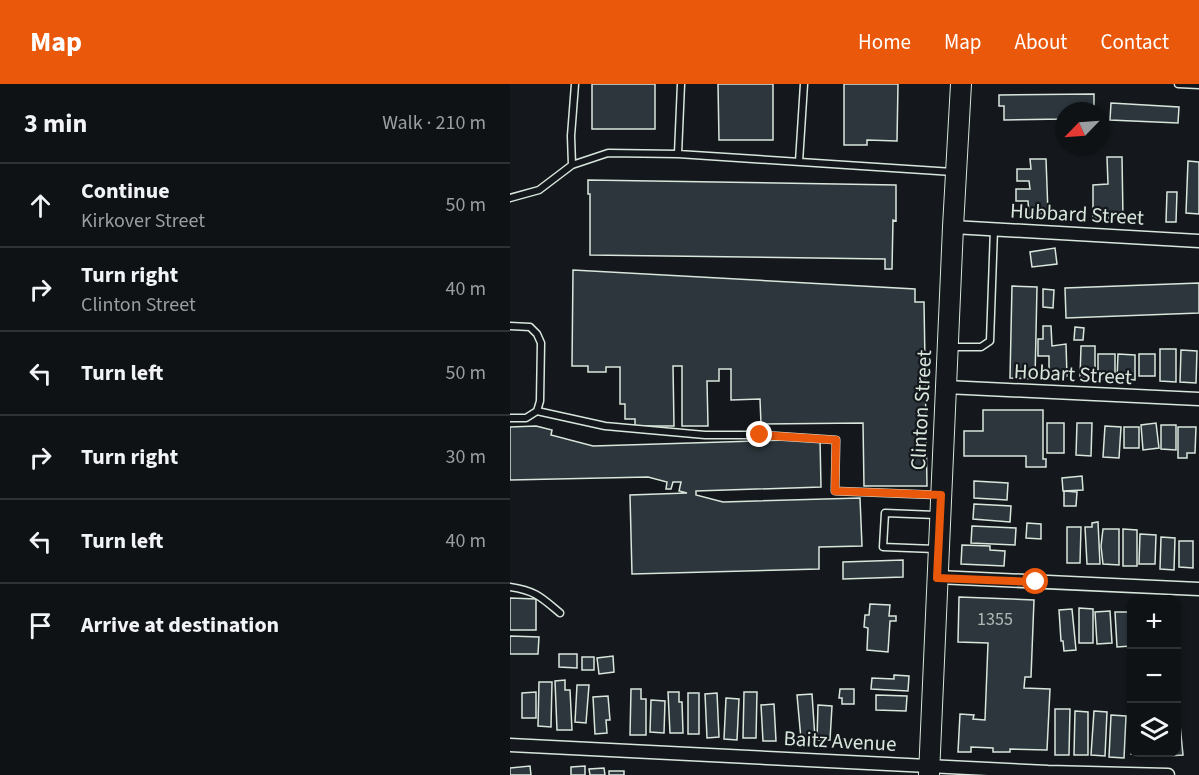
<!DOCTYPE html>
<meta charset="utf-8">
<style>
:root{--surface:#0f1215;--page:#1d2022;--text:#f1f3f6;--muted:#9b9ea0;--line:#2f3234;--accent:#ea580c}
body{margin:0;font-family:"Source Sans 3",sans-serif;background:var(--page);color:var(--text)}
.controls{position:absolute;right:18px;bottom:18px;display:grid;overflow:hidden;border-radius:12px;box-shadow:0 2px 4px #0004}
.controls button{width:54px;height:54px;display:grid;place-items:center;padding:0;border:0;border-bottom:2px solid var(--line);background:var(--surface);color:var(--text);font:30px sans-serif}
.compass{position:absolute;left:545px;top:18px;width:54px;height:54px;border-radius:50%;background:var(--surface);box-shadow:0 2px 4px #0004;rotate:245deg}
.stop{position:absolute;width:18px;height:18px;margin:-14px;border:4px solid #ea580c;border-radius:50%;background:#fff}
.stop.end{background:#ea580c;border-color:#fff;box-shadow:0 2px 6px #0008}
.list{margin:0;padding:0;list-style:none}
h2{display:flex;justify-content:space-between;align-items:center;height:78px;margin:0;padding:0 24px;font-size:26px}
h2 small{font-size:20px;font-weight:400;color:var(--muted)}
.list li{display:grid;grid-template-columns:39px 1fr auto;gap:18px;align-items:center;box-sizing:border-box;height:84px;padding:0 24px;border-top:2px solid var(--line)}
.list b{display:block;font-size:22px;white-space:nowrap}
.list p{margin:0;font-size:20px;white-space:nowrap;color:var(--muted)}
.list em{font-size:20px;font-style:normal;color:var(--muted)}
.icon{flex:none;width:33px;height:33px;fill:none;stroke:currentColor;stroke-width:2;stroke-linecap:round;stroke-linejoin:round}
.map{position:relative;flex:none;width:689px;height:691px;overflow:hidden}
header{display:flex;align-items:center;gap:36px;box-sizing:border-box;height:84px;padding:0 30px;background:var(--accent);color:#fff}
header strong{font-size:28px}
nav{display:flex;gap:33px;margin-inline-start:auto;font-size:21px}
main{display:flex}
aside{flex:1;background:var(--surface)}
.map>svg:first-child{display:block}
</style>
<header>
<strong>Map</strong>
<nav><a>Home</a><a>Map</a><a>About</a><a>Contact</a></nav>
</header>
<main>
<aside>
<h2>3 min<small>Walk · 210 m</small></h2>
<ul class="list">
<li><svg class="icon" aria-label="ahead" viewBox="0 0 24 24"><path d="M12 20V5M6 11l6-6 6 6"/></svg><div><b>Continue</b><p>Kirkover Street</p></div><em>50 m</em></li>
<li><svg class="icon" aria-label="right" viewBox="0 0 24 24"><path d="M7 20v-9h11M14 6l5 5-5 5"/></svg><div><b>Turn right</b><p>Clinton Street</p></div><em>40 m</em></li>
<li><svg class="icon" aria-label="left" viewBox="0 0 24 24"><path d="M17 20v-9H6M10 6l-5 5 5 5"/></svg><div><b>Turn left</b></div><em>50 m</em></li>
<li><svg class="icon" aria-label="right" viewBox="0 0 24 24"><path d="M7 20v-9h11M14 6l5 5-5 5"/></svg><div><b>Turn right</b></div><em>30 m</em></li>
<li><svg class="icon" aria-label="left" viewBox="0 0 24 24"><path d="M17 20v-9H6M10 6l-5 5 5 5"/></svg><div><b>Turn left</b></div><em>40 m</em></li>
<li><svg class="icon" aria-label="arrive" viewBox="0 0 24 24"><path d="M6 21V4h12l-3 4 3 4H6"/></svg><div><b>Arrive at destination</b></div></li>
</ul>
</aside>
<div class="map">
<svg width="689" height="691" viewBox="0 0 689 691">
<rect width="100%" height="100%" fill="#14181c"/>
<path fill="#2c363c" stroke="#d8e6dc" stroke-width="1.5" d="M82,0H145V45H82Z
M208,0H263V56H209Z
M334,0H388L387,57L357,56V61H334Z
M584,10V27H554V35L494,36V22H489V11Z
M601,19L669,23L668,39L600,36Z
M597,73H612L613,134H583V101L598,100Z
M520,75H536L538,129L519,130L518,117H506V105H520L519,97H507V85H521Z
M678,77L689,78V130L676,129Z
M78,96L386,101V137L383,136L382,185H375V175L80,171V110H78Z
M657,108H667L666,138H656Z
M545,164L547,180L522,183L520,168Z
M63,186L405,205V218H414L417,402H354L353,339L251,340L250,315L221,316V285H209V297H197L198,342H172V282H163L164,342H125V335H115V320H110V283H96V288H78V282H62Z
M689,199V229L556,234L555,204Z
M502,202L527,203L525,295L500,294Z
M533,205L544,206L543,224L533,223Z
M533,242H541L542,262L556,260L557,292L539,293V272H528V255H533Z
M565,243L574,244L573,256H564Z
M571,262H585V293H570Z
M650,265H666V298L650,297Z
M671,266L687,267L686,299L670,298Z
M588,270H605V295H588Z
M608,270L625,271V296L607,295Z
M629,270H645V292H629Z
M473,326H533V375H536V383H516V372H454V347H473Z
M537,339H554V369H537Z
M567,339H582L581,372L566,371Z
M646,339L649,364L633,366L631,341Z
M651,341H666V366L651,365Z
M26,342L42,346L41,351L83,362L310,355L311,403L186,407V411L213,418L350,414L352,462L309,463V485L122,490L120,411L177,409L169,407L171,398H163L161,405H156L157,398L138,393L0,396V343Z
M595,342L611,343L609,374L593,373Z
M614,343H629V364H614Z
M668,343H686L685,369H677V374H668Z
M572,392L573,406L553,407L552,394Z
M464,397L498,399L497,416L464,414Z
M554,407L567,408L566,422H554Z
M464,420L501,422L500,438L463,435Z
M588,438L590,480H577L575,443H582V439Z
M517,439L531,440V455L516,454Z
M462,442L506,444L505,461L461,459Z
M557,443H571L570,479H557Z
M593,445H609V481L593,480L591,462Z
M613,445L627,446V482H613Z
M630,450L646,451L645,480H629Z
M651,453L665,454L664,486L650,485Z
M669,457H683V484L669,483Z
M452,461L480,462V466L495,467L494,482L451,480Z
M393,476V493L333,495V478Z
M449,513L524,516L521,593H515L514,604L540,605L537,666L500,665V668H483V664L461,663V668H448L450,630L464,631L463,635L475,636L478,559L448,558Z
M0,514L26,515V546H0Z
M360,520L380,521L379,532H386V537H380L378,568L357,566L358,544L354,543L355,531H359Z
M569,524L583,525V559H569Z
M562,525L566,566L554,567L553,557H551L549,526Z
M600,527L602,559L587,560L585,528Z
M605,528H619L621,562L607,563Z
M0,552L29,553L28,570H0Z
M49,570H67V584L49,583Z
M103,572L104,588L89,590L87,574Z
M72,573H84V586H72Z
M384,591L399,592L398,607L361,605L362,594L384,595Z
M55,596V606H60L62,646H47L45,597Z
M29,598H42L41,643L28,642Z
M67,601H79L76,639L65,638Z
M121,605H131V615H136V651H120Z
M330,605H344V620H332V614H329Z
M26,608V634H12V609Z
M158,608H169V618H172L173,649H160Z
M234,608H247L246,654H233Z
M178,609H189V650H178Z
M207,609L209,653L197,654L195,610Z
M302,610L305,654L291,655L287,611Z
M366,611L397,612L396,627L366,626Z
M98,612L100,636H96L97,649L85,650L83,613Z
M216,614L229,615L227,656L214,655Z
M141,616L155,617L154,649L140,648Z
M264,620L266,657H253L251,621Z
M308,621L322,622L320,656H307Z
M545,625H560L559,671H545Z
M565,627L578,628V671H564Z
M584,627L597,628L595,672L581,671Z
M601,631L616,632L614,674L599,673Z
M666,631H669L673,671L659,672V668H666Z
M619,640H622V668H634V670H621Z
M20,682L21,691H0V684Z
M75,682V691H61V683Z
M94,684L95,691H80L79,685Z
M99,687H114V691H99Z"/>
<g fill="none" stroke-linecap="round" stroke-linejoin="round">
<defs>
<path id="service" d="M668,0L689,1
M168,70L443,88
M289,78L294,0
M62,81L61,52L65,0
M0,114L29,106L62,81L98,69L168,70L171,0
M0,242L20,243L27,250L31,259L30,317L27,327L16,334H0
M441,263H471L480,257L484,145
M27,327L95,342L195,351H250L326,356L325,407L427,411
M425,465L373,463L375,429L426,431
M0,503C26,507 31,513 50,529"/>
<path id="minor" d="M443,143L689,157
M436,303L689,315
M427,493L689,505
M0,661L538,688L658,691"/>
<path id="primary" d="M419,691L443,143L451,0"/>
</defs>
<use href="#service" stroke="#d8e6dc" stroke-width="9"/>
<use href="#minor" stroke="#d8e6dc" stroke-width="15"/>
<use href="#primary" stroke="#d8e6dc" stroke-width="22"/>
<use href="#service" stroke="#14181c" stroke-width="6"/>
<use href="#minor" stroke="#14181c" stroke-width="12"/>
<use href="#primary" stroke="#14181c" stroke-width="20"/>
</g>
<g fill="none" stroke-linecap="round" stroke-linejoin="round">
<path stroke="#ea580c" stroke-width="8" d="M250,351L326,356L325,407L431,411L427,494L526,498"/>
</g>
<g text-anchor="middle" dominant-baseline="central" stroke-width="4.5" stroke-linejoin="round" paint-order="stroke">
<g font-size="18" fill="#adbab4">
<text x="485" y="535">1355</text>
</g>
<g font-size="21" fill="#d8e6dc" stroke="#14181c">
<text transform="translate(567 130) rotate(3)">Hubbard Street</text>
<text transform="translate(563 290) rotate(3)">Hobart Street</text>
<text transform="translate(411 326) rotate(-87)">Clinton Street</text>
<text transform="translate(330 657) rotate(3)">Baitz Avenue</text>
</g>
</g>
</svg>
<div class="controls">
<button>+</button>
<button>−</button>
<button><svg class="icon" aria-label="layers" viewBox="0 0 24 24"><path d="M12 4l9 5-9 5-9-5zM3 14l9 5 9-5"/></svg></button>
</div>
<svg class="compass" viewBox="-18 -18 36 36"><path d="M0-13l5 13h-10z" fill="#e53935"/><path d="M0 13l5-13h-10z" fill="#9b9ea0"/></svg>
<div class="stop" style="left:526px;top:498px"></div>
<div class="stop end" style="left:250px;top:351px"></div>
</div>
</main>
